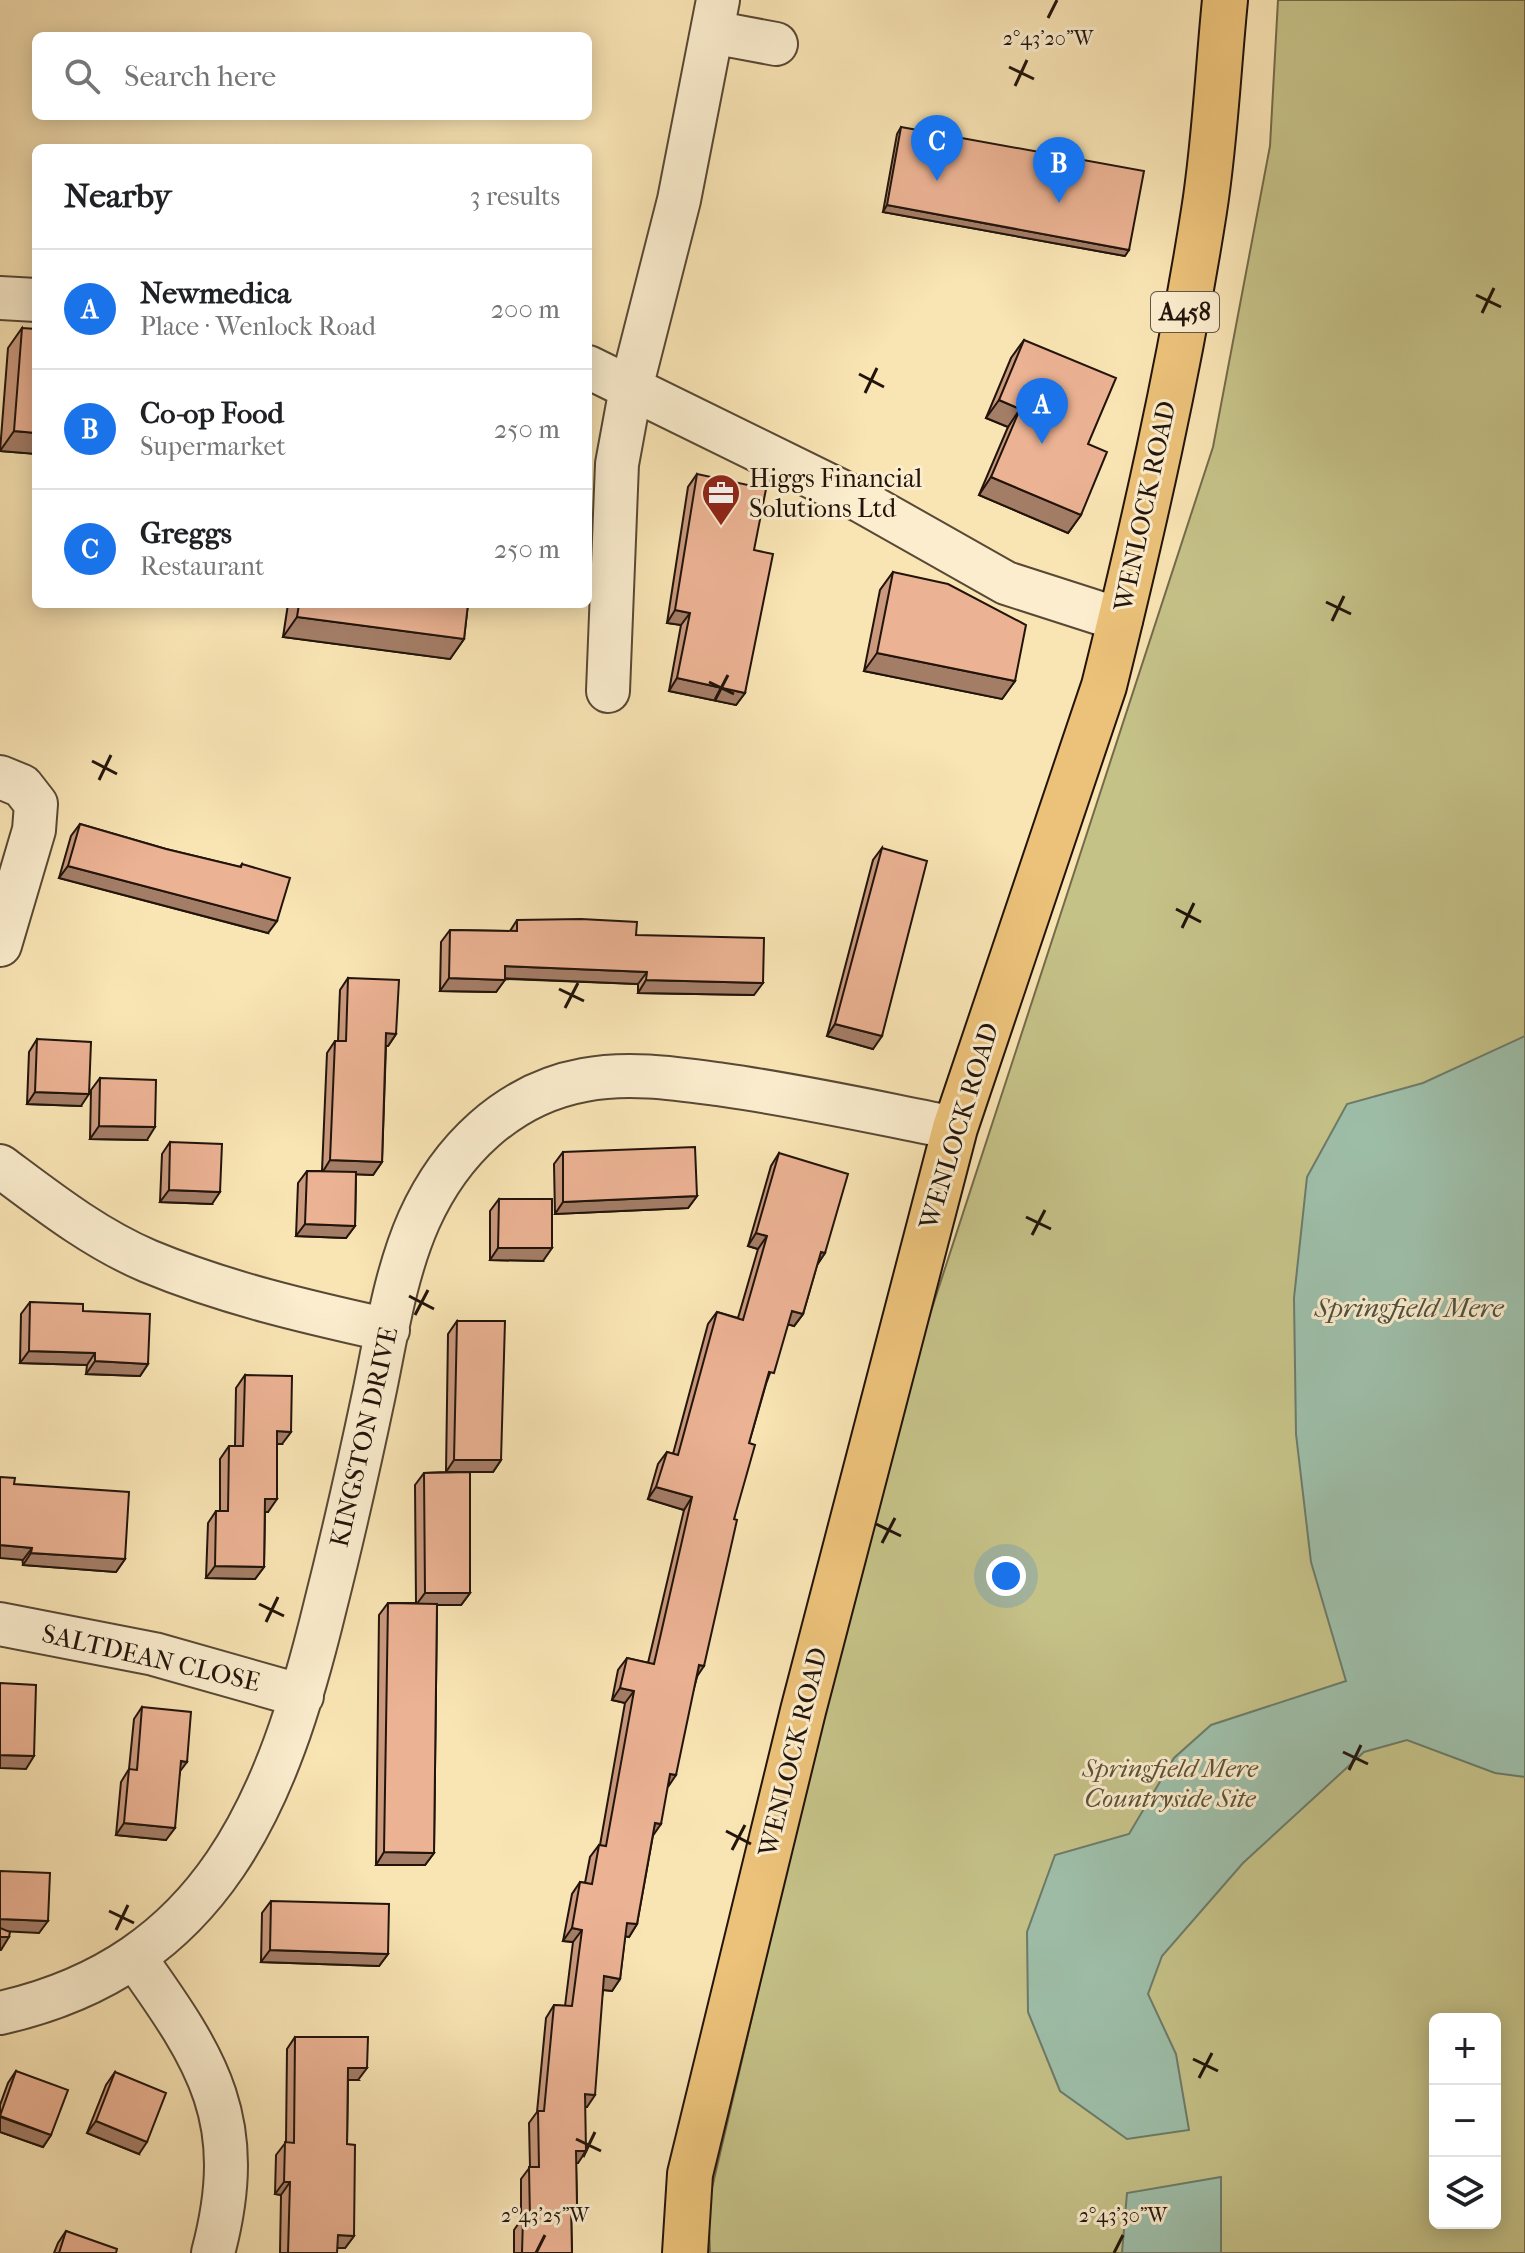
<!DOCTYPE html>
<meta charset="utf-8">
<style>
:root{--surface:#fff;--page:#f2f2f2;--text:#202124;--muted:#757577;--line:#e0e0e0;--accent:#1a73e8}
body{margin:0;font-family:"IM FELL French Canon",serif;background:var(--page);color:var(--text)}
.controls{position:absolute;right:24px;bottom:24px;display:grid;overflow:hidden;border-radius:12px;box-shadow:0 4px 20px #0003}
.controls button{width:72px;height:72px;display:grid;place-items:center;padding:0;border:0;border-bottom:2px solid var(--line);background:var(--surface);color:var(--text);font:40px sans-serif}
.you{position:absolute;left:1006px;top:1576px;width:28px;height:28px;margin:-20px;border:6px solid #fff;border-radius:50%;background:#1a73e8;box-shadow:0 0 0 12px #1a73e833}
.badge{display:grid;place-items:center;width:52px;height:52px;border-radius:50%;background:var(--accent);color:#fff;font-size:26px;font-weight:700}
.pin{position:absolute;translate:-50% -66px;filter:drop-shadow(0 2px 4px #0008)}
.pin::after{content:'';position:absolute;top:42px;width:28px;height:24px;background:inherit;clip-path:polygon(0 0,100% 0,50% 100%)}
.list{margin:0;padding:0;list-style:none}
h2{display:flex;justify-content:space-between;align-items:center;height:104px;margin:0;padding:0 32px;font-size:34px}
h2 small{font-size:26px;font-weight:400;color:var(--muted)}
.list li{display:grid;grid-template-columns:52px 1fr auto;gap:24px;align-items:center;box-sizing:border-box;height:120px;padding:0 32px;border-top:2px solid var(--line)}
.list b{display:block;font-size:30px;white-space:nowrap}
.list p{margin:0;font-size:26px;white-space:nowrap;color:var(--muted)}
.list em{font-size:26px;font-style:normal;color:var(--muted)}
.icon{flex:none;width:44px;height:44px;fill:none;stroke:currentColor;stroke-width:2;stroke-linecap:round;stroke-linejoin:round}
.map{position:relative;flex:none;width:1525px;height:2253px;overflow:hidden}
.search{position:absolute;background:var(--surface);box-shadow:0 4px 20px #0003;left:32px;top:32px;width:560px;height:88px;display:flex;align-items:center;gap:20px;box-sizing:border-box;padding:0 28px;border-radius:12px;color:var(--muted);font-size:30px}
.panel{position:absolute;background:var(--surface);box-shadow:0 4px 20px #0003;left:32px;top:144px;width:560px;height:464px;border-radius:12px}
.map>svg:first-child{display:block}
</style>
<div class="map">
<svg width="1525" height="2253" viewBox="0 0 1525 2253">
<rect width="100%" height="100%" fill="#f9e4b4"/>
<filter id="stains"><feTurbulence type="fractalNoise" baseFrequency=".0025" numOctaves="4"/><feColorMatrix values="0 0 0 0 .2 0 0 0 0 .09 0 0 0 0 .02 0 0 0 .5 -.17"/></filter>
<radialGradient id="worn" r=".72"><stop offset=".6" stop-color="#630" stop-opacity="0"/><stop offset="1" stop-color="#630" stop-opacity=".3"/></radialGradient>
<path fill="#c5c288" stroke="#746b4a" stroke-width="2" fill-rule="evenodd" d="M1278,0H1525V2253H710L708,2205L834,1667L919,1348L1213,447L1270,146ZM1435,2019H1495V2223H1435Z"/>
<path fill="#9ebfaa" stroke="#6c7b6a" stroke-width="2" d="M1525,1036V1777L1495,1773L1407,1740L1364,1752L1243,1863L1162,1956L1148,1994L1176,2054L1189,2130L1127,2139L1060,2091L1028,2012L1027,1932L1055,1855L1129,1834L1174,1758L1211,1725L1346,1681L1311,1562L1296,1434L1294,1298L1307,1177L1347,1104L1423,1083Z
M1221,2177V2253H1122L1127,2193Z"/>
<g fill="none" stroke-linecap="round" stroke-linejoin="round">
<defs>
<path id="minor" d="M712,32L776,44
M0,298L36,300
M588,367L861,501L1006,583L1121,620
M608,691L617,464L631,388L679,200L718,0
M0,777L22,786L36,804L34,830L0,945
M0,1166C47,1201 94,1238 148,1261C225,1293 307,1312 388,1330
M0,1624L154,1654L302,1696
M135,1958C209,2062 248,2121 213,2253
M0,2013C214,1965 278,1800 325,1607C343,1536 359,1465 374,1394C386,1337 395,1274 419,1220C450,1151 507,1094 584,1080C630,1071 679,1079 724,1085C802,1096 878,1113 955,1128"/>
<path id="primary" d="M685,2253L690,2174L803,1711L955,1128L1104,686C1143,529 1179,371 1204,211C1215,142 1218,70 1225,0"/>
</defs>
<use href="#minor" stroke="#584835" stroke-width="46"/>
<use href="#primary" stroke="#22140b" stroke-width="48"/>
<use href="#minor" stroke="#fbedce" stroke-width="42"/>
<use href="#primary" stroke="#ecc27a" stroke-width="44"/>
</g>
<path fill="#ca997e" stroke="#22140b" stroke-width="2" d="M901,127L1125,256L883,212L897,134Z
M22,328L36,454L0,451L8,348Z
M1024,340L1088,444L1081,515L1068,533L979,495L1008,427L986,418L1011,358Z
M697,474L754,550L745,693L736,705L669,691L681,625L667,623L688,487Z
M893,572L1015,681L1002,699L864,671L880,590Z
M288,604H468L464,639L450,659L283,637Z
M80,824L166,849L240,867L242,864L268,933L59,878L71,836Z
M882,848L873,1049L827,1036L873,860Z
M517,920L636,935L754,995L638,993V984L505,979L496,992L440,991L441,942L450,930L510,931Z
M348,978L396,1034L388,1046H386L382,1162L373,1175L356,1174L355,1226L346,1238L296,1236L298,1183L307,1171H322L327,1053L335,1041H338L340,990Z
M37,1039L81,1106L27,1104L29,1052Z
M100,1078L147,1140L90,1139L91,1090Z
M170,1142L212,1204L160,1202L162,1154Z
M563,1152L697,1196L688,1208L555,1214L554,1164Z
M779,1153L825,1253L817,1265L803,1314L794,1326L788,1324L766,1384L749,1443L734,1519L697,1677L667,1787L653,1835L637,1924L629,1937L625,1936L620,1979L612,1991L603,1990L587,2107H585L578,2163H576L577,2205L571,2213L572,2253H514V2230L521,2220V2179L530,2167L529,2123L537,2112L546,2018L554,2005L565,2006L573,1942L563,1941L572,1894L580,1882L585,1883L590,1857L599,1845H600L625,1703L612,1700L618,1670L627,1658L648,1663L684,1510L648,1499L658,1464L667,1452L673,1454L708,1324L717,1312L738,1318L758,1249L748,1246L771,1166Z
M499,1199L543,1261L490,1260V1211Z
M30,1302L83,1311L148,1364L140,1376L86,1374L87,1365L20,1363L21,1314Z
M457,1321L501,1460L493,1472H470V1593L461,1605H437L434,1853L425,1865H376L379,1615L388,1603H416L415,1485L424,1473L446,1472L448,1334Z
M245,1375L282,1444H277L268,1512H265L264,1567L255,1579L206,1578L208,1523L216,1511H220V1459L229,1446H235L236,1388Z
M14,1484L125,1559L116,1572L23,1565Z
M142,1707L180,1772L166,1840L116,1835L121,1782L129,1769L134,1719Z
M271,1901L388,1954L379,1966L261,1962L262,1913Z
M295,2037L358,2080H348L347,2144L354,2236L345,2248H337V2253H280L281,2195L275,2194L276,2155L286,2142L287,2049Z
M16,2071L51,2135L43,2147L0,2132V2105L8,2083Z
M115,2072L139,2154L87,2133L106,2085Z
M66,2231L116,2253H54L58,2243Z"/>
<path fill="#a47d67" stroke="#22140b" stroke-width="2" d="M887,205L1129,250L1125,256L883,212Z
M999,400L1020,409L1008,427L986,418Z
M14,431L36,433V454L0,451Z
M991,477L1081,515L1068,533L979,495Z
M675,610L690,613L681,625L667,623Z
M297,617L464,639L450,659L283,637Z
M877,653L1015,681L1002,699L864,671Z
M677,678L745,693L736,705L669,691Z
M68,866L277,921L268,933L59,878Z
M505,966L647,972L638,984L496,978Z
M449,978L505,980L496,992L440,991Z
M646,980L763,983L754,995L638,993Z
M835,1024L882,1036L873,1049L827,1036Z
M386,1033L396,1034L388,1046H377Z
M35,1092L89,1094L81,1106L27,1104Z
M99,1126L155,1127L147,1140L90,1139Z
M330,1160L382,1162L373,1175L322,1173Z
M169,1190L220,1192L212,1204L160,1202Z
M697,1196L688,1208L555,1214L563,1202Z
M305,1224L355,1226L346,1238L296,1236Z
M756,1233L767,1236L758,1249L748,1246Z
M498,1248H552L543,1261L490,1260Z
M821,1252L825,1253L817,1265Z
M792,1311L803,1314L794,1326L783,1323Z
M29,1351L95,1353L87,1365L20,1363Z
M95,1361L148,1364L140,1376L86,1374Z
M277,1431L291,1432L282,1444H268Z
M454,1460H501L493,1472H446Z
M656,1487L692,1497L684,1510L648,1499Z
M265,1499H277L268,1512H257Z
M0,1545L32,1548L23,1560L0,1558Z
M31,1553L125,1559L116,1572L23,1565Z
M215,1566L264,1567L255,1579L206,1578Z
M425,1593H470L461,1605H416Z
M699,1665L704,1666L696,1678Z
M620,1688L634,1691L625,1703L612,1700Z
M0,1755L34,1756L26,1769L0,1768Z
M181,1761L187,1762L178,1774Z
M670,1774L676,1775L668,1787Z
M124,1823L175,1828L166,1840L116,1835Z
M655,1823L661,1824L652,1837Z
M384,1852L434,1853L425,1865H376Z
M0,1919L48,1921L39,1933L0,1931Z
M627,1923L637,1924L629,1937L618,1935Z
M572,1928L582,1930L573,1942L563,1941Z
M0,1937H9L1,1950H0Z
M270,1950L388,1954L379,1966L261,1962Z
M604,1976L620,1979L612,1991L595,1989Z
M348,2068H367L358,2080H340Z
M585,2094L595,2095L587,2107H576Z
M0,2117L51,2135L43,2147L0,2132Z
M96,2121L147,2142L139,2154L87,2133Z
M576,2151H586L578,2163H567Z
M284,2182H290L281,2195L275,2194Z
M338,2235L354,2236L345,2248H329Z"/>
<path fill="#ebb293" stroke="#22140b" stroke-width="2" d="M901,127L1144,171L1129,250L887,205Z
M22,328L36,329V433L14,431Z
M1024,340L1116,378L1088,444L1107,452L1081,515L991,477L1020,409L999,400Z
M697,474L766,489L754,550L773,554L745,693L677,678L690,613L675,610Z
M893,572L948,584L1026,625L1015,681L877,653Z
M299,604H468L464,639L297,617Z
M80,824L166,849L241,867L242,864L290,878L277,921L68,866Z
M882,848L927,861L882,1036L835,1024Z
M581,919L637,922L636,935L764,938L763,983L646,980L647,972L505,966V980L449,978L450,930L517,931V920Z
M348,978L399,980L396,1034L386,1033L382,1162L330,1160L335,1041H346Z
M37,1039L91,1042L89,1094L35,1092Z
M100,1078L156,1080L155,1127L99,1126Z
M170,1142L222,1144L220,1192L169,1190Z
M695,1147L697,1196L563,1202V1152Z
M779,1153L848,1174L825,1253L821,1252L803,1314L792,1311L774,1373L769,1372L749,1443L755,1445L734,1519L737,1520L704,1666L699,1665L676,1775L670,1774L661,1824L655,1823L637,1924L627,1923L620,1979L604,1976L595,2095L585,2094L586,2151H576L577,2205H571L572,2253H522L523,2218H530L529,2167H539L538,2111H544L554,2005L572,2006L582,1930L572,1928L580,1882L592,1884L599,1845L606,1846L634,1691L620,1688L627,1658L654,1664L692,1497L656,1487L667,1452L678,1455L717,1312L743,1320L767,1236L756,1233Z
M307,1171L356,1172L355,1226L305,1224Z
M499,1199H552V1248H498Z
M30,1302L83,1304V1311L150,1314L148,1364L95,1361V1353L29,1351Z
M457,1321H505L501,1460H454Z
M245,1375L292,1376L291,1432L277,1431V1499H265L264,1567L215,1566L216,1511H228L229,1446H243Z
M470,1472V1593H425L424,1473Z
M0,1477L15,1478L14,1484L129,1492L125,1559L31,1553L32,1548L0,1545Z
M388,1603L437,1604L434,1853L384,1852Z
M0,1683L36,1685L34,1756L0,1755Z
M142,1707L191,1712L187,1762L181,1761L175,1828L124,1823L129,1769L137,1770Z
M0,1871L50,1873L48,1921L0,1919Z
M271,1901L389,1904L388,1954L270,1950Z
M0,1928L10,1932L9,1937H0Z
M295,2037H368L367,2068H348L347,2144L355,2145L354,2236L338,2235L337,2253H288L290,2182H284L285,2142L294,2143Z
M16,2071L68,2090L51,2135L0,2116Z
M115,2072L166,2093L147,2142L96,2121Z
M66,2231L117,2249L116,2253H59Z"/>
<path fill="none" stroke="#22140b" stroke-width="3" d="M1048,18L1057,0M1009,67L1034,79M1015,86L1027,60M1476,295L1501,307M1482,313L1494,288M859,374L884,387M865,393L877,368M1326,602L1351,614M1332,621L1344,596M709,682L734,694M715,700L728,675M92,761L117,774M99,780L111,755M1176,909L1201,922M1182,928L1194,903M559,989L584,1001M565,1008L578,983M1026,1217L1051,1229M1032,1235L1045,1210M409,1296L434,1309M415,1315L428,1290M876,1524L901,1536M882,1543L895,1518M259,1604L284,1616M266,1622L278,1597M1343,1752L1368,1764M1349,1770L1361,1745M726,1831L751,1844M732,1850L745,1825M109,1911L134,1923M116,1930L128,1905M1193,2059L1218,2071M1199,2078L1212,2053M576,2139L601,2151M583,2157L595,2132M536,2253L545,2235M1114,2253L1123,2235"/>
<defs>
<symbol id="office-pin" viewBox="-11 -11 22 30"><path d="M0 17L-7.5 6A9.5 9.5 0 1 1 7.5 6Z" fill="#8f2418" stroke="#fbedce"/><path d="M-6-3h4V-5.5h4V-3h4V5H-6ZM-1-4.5V-3h2v-1.5ZM-6 0V1H6V0Z" fill="#fff"/></symbol>
</defs>
<g fill-rule="evenodd">
<use href="#office-pin" x="699" y="471" width="44" height="60"/>
</g>
<g text-anchor="middle" dominant-baseline="central" stroke-width="6" stroke-linejoin="round" paint-order="stroke">
<rect fill="#fbedce" stroke="#635546" stroke-width="2" x="1151" y="292" width="68" height="40" rx="6"/>
<g font-size="24" font-weight="bold" fill="#22140b">
<text x="1185" y="312">A458</text>
</g>
<g font-size="26" fill="#22140b" stroke="#fbedce" text-anchor="start">
<text x="749" y="478">Higgs Financial<tspan x="749" dy="30">Solutions Ltd</tspan></text>
</g>
<g font-size="26" fill="#22140b" stroke="#fbedce">
<text transform="translate(1145 506) rotate(-78)">WENLOCK ROAD</text>
<text transform="translate(959 1126) rotate(-73)">WENLOCK ROAD</text>
<text transform="translate(364 1437) rotate(-77)">KINGSTON DRIVE</text>
<text transform="translate(151 1658) rotate(13)">SALTDEAN CLOSE</text>
<text transform="translate(793 1752) rotate(-76)">WENLOCK ROAD</text>
</g>
<g font-size="26" font-style="italic" fill="#5b5137" stroke="#fbedce">
<text x="1170" y="1768">Springfield Mere<tspan x="1170" dy="30">Countryside Site</tspan></text>
</g>
<g font-size="28" font-style="italic" fill="#4d5043" stroke="#fbedce">
<text x="1409" y="1307">Springfield Mere</text>
</g>
</g>
<g font-size="20" text-anchor="middle" fill="#22140b" stroke="#fbedce" stroke-width="6" stroke-linejoin="round" paint-order="stroke">
<text x="1048" y="45">2°43'20"W</text>
<text x="545" y="2222">2°43'25"W</text>
<text x="1123" y="2222">2°43'30"W</text>
</g>
<rect width="100%" height="100%" filter="url(#stains)"/>
<rect width="100%" height="100%" fill="url(#worn)"/>
</svg>
<div class="controls">
<button>+</button>
<button>−</button>
<button><svg class="icon" aria-label="layers" viewBox="0 0 24 24"><path d="M12 4l9 5-9 5-9-5zM3 14l9 5 9-5"/></svg></button>
</div>
<div class="you"></div>
<div class="pin badge" style="left:1042px;top:444px">A</div>
<div class="pin badge" style="left:1059px;top:203px">B</div>
<div class="pin badge" style="left:937px;top:181px">C</div>
<div class="search"><svg class="icon" aria-label="search" viewBox="0 0 24 24"><circle cx="10" cy="10" r="6"/><path d="M15 15l6 6"/></svg>Search here</div>
<section class="panel">
<h2>Nearby<small>3 results</small></h2>
<ul class="list">
<li><span class="badge">A</span><div><b>Newmedica</b><p>Place · Wenlock Road</p></div><em>200 m</em></li>
<li><span class="badge">B</span><div><b>Co-op Food</b><p>Supermarket</p></div><em>250 m</em></li>
<li><span class="badge">C</span><div><b>Greggs</b><p>Restaurant</p></div><em>250 m</em></li>
</ul>
</section>
</div>
